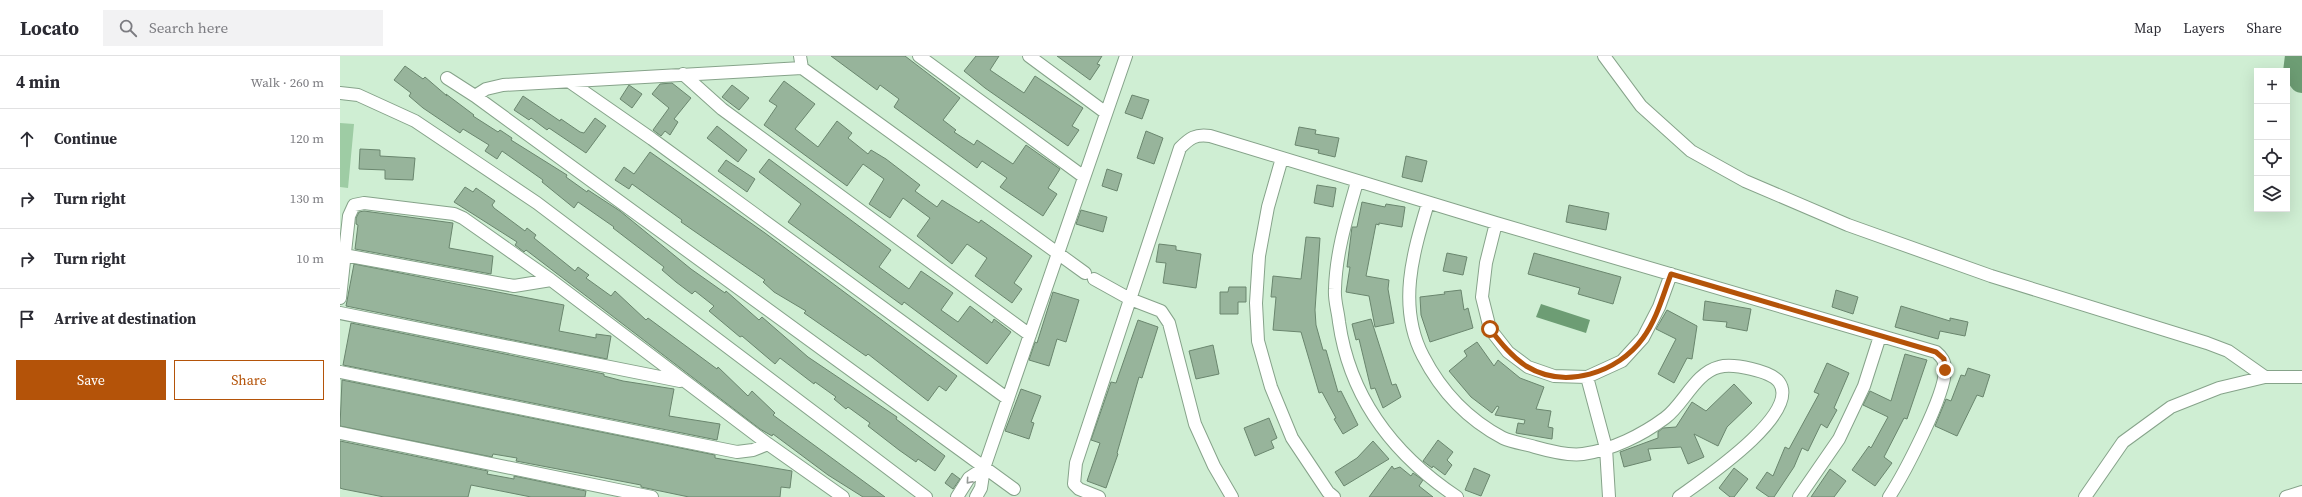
<!DOCTYPE html>
<meta charset="utf-8">
<style>
:root{--surface:#fff;--page:#f2f2f3;--text:#2b2b33;--muted:#7c7c81;--line:#e1e1e2;--accent:#b45309}
body{margin:0;font-family:"Source Serif 4",serif;background:var(--page);color:var(--text)}
.controls{position:absolute;right:12px;top:12px;display:grid;overflow:hidden;border-radius:0px;box-shadow:0 4px 16px #0002}
.controls button{width:36px;height:36px;display:grid;place-items:center;padding:0;border:0;border-bottom:1px solid var(--line);background:var(--surface);color:var(--text);font:20px sans-serif}
.stop{position:absolute;width:12px;height:12px;margin:-9px;border:3px solid #b45309;border-radius:50%;background:#fff}
.stop.end{background:#b45309;border-color:#fff;box-shadow:0 1px 4px #0008}
.list{margin:0;padding:0;list-style:none}
h2{display:flex;justify-content:space-between;align-items:center;height:52px;margin:0;padding:0 16px;font-size:17px}
h2 small{font-size:13px;font-weight:400;color:var(--muted)}
.list li{display:grid;grid-template-columns:26px 1fr auto;gap:12px;align-items:center;box-sizing:border-box;height:60px;padding:0 16px;border-top:1px solid var(--line)}
.list b{display:block;font-size:15px;white-space:nowrap}
.list em{font-size:13px;font-style:normal;color:var(--muted)}
.actions{display:flex;gap:8px;padding:12px 16px}
.actions a{flex:1;padding:9px 0;border:1px solid var(--accent);border-radius:0px;text-align:center;font-size:14px;color:var(--accent)}
.actions .main{background:var(--accent);color:#fff}
.icon{flex:none;width:22px;height:22px;fill:none;stroke:currentColor;stroke-width:2;stroke-linecap:round;stroke-linejoin:round}
.map{position:relative;flex:none;width:1962px;height:441px;overflow:hidden}
header{display:flex;align-items:center;gap:24px;box-sizing:border-box;height:56px;padding:0 20px;background:var(--surface);border-bottom:1px solid var(--line)}
header strong{font-size:19px}
nav{display:flex;gap:22px;margin-inline-start:auto;font-size:14px}
.search{width:280px;height:36px;background:var(--page);display:flex;align-items:center;gap:10px;box-sizing:border-box;padding:0 14px;border-radius:0px;color:var(--muted);font-size:15px}
main{display:flex}
aside{flex:1;background:var(--surface)}
.map>svg:first-child{display:block}
</style>
<header>
<strong>Locato</strong>
<div class="search"><svg class="icon" aria-label="search" viewBox="0 0 24 24"><circle cx="10" cy="10" r="6"/><path d="M15 15l6 6"/></svg>Search here</div>
<nav><a>Map</a><a>Layers</a><a>Share</a></nav>
</header>
<main>
<aside>
<h2>4 min<small>Walk · 260 m</small></h2>
<ul class="list">
<li><svg class="icon" aria-label="ahead" viewBox="0 0 24 24"><path d="M12 20V5M6 11l6-6 6 6"/></svg><div><b>Continue</b></div><em>120 m</em></li>
<li><svg class="icon" aria-label="right" viewBox="0 0 24 24"><path d="M7 20v-9h11M14 6l5 5-5 5"/></svg><div><b>Turn right</b></div><em>130 m</em></li>
<li><svg class="icon" aria-label="right" viewBox="0 0 24 24"><path d="M7 20v-9h11M14 6l5 5-5 5"/></svg><div><b>Turn right</b></div><em>10 m</em></li>
<li><svg class="icon" aria-label="arrive" viewBox="0 0 24 24"><path d="M6 21V4h12l-3 4 3 4H6"/></svg><div><b>Arrive at destination</b></div></li>
</ul>
<div class="actions"><a class="main">Save</a><a>Share</a></div>
</aside>
<div class="map">
<svg width="1962" height="441" viewBox="0 0 1962 441">
<rect width="100%" height="100%" fill="#cfeed3"/>
<path fill="#9ecca4" d="M0,67L14,68L8,132L0,131Z"/>
<path fill="#6d9d74" d="M1201,248L1250,264L1246,277L1196,261Z"/>
<g fill="none" stroke-linecap="round" stroke-linejoin="round">
<path stroke="#6d9d74" stroke-width="26" d="M1958,0L1956,16L1962,24"/>
</g>
<path fill="#97b49b" stroke="#6a866e" d="M491,0H565L620,42L603,64L616,74L614,76L634,89L637,84L673,108L686,89L720,113L708,132L717,138L703,160L660,131L667,122L642,105L637,112L554,51L559,43L540,29L537,34Z
M636,0H659L650,14L684,37L695,20L743,52L732,70L739,74L728,90L645,32L624,15Z
M717,0H762L757,8L760,9L750,24Z
M65,10L83,23L85,21L107,40L106,38L134,59L133,60L158,76L160,74L172,82L171,84L227,119L226,121L247,136L248,134L280,155L351,213L385,237L386,235L419,264L422,261L468,301L557,361L556,363L605,400L595,415L578,403L576,406L559,394L528,370L530,367L508,351L506,353L494,343L496,341L475,326L474,328L440,302L435,308L402,280L400,281L369,255L374,250L355,235L352,238L336,226L322,214L324,211L273,172L274,171L238,146L234,152L202,126L203,124L162,95L157,103L145,95L149,89L123,73L120,77L83,52L69,40L71,37L54,24Z
M444,25L475,48L455,73L478,91L497,65L512,77L508,82L528,98L531,94L546,103L580,129L575,135L597,151L602,144L639,167L641,164L692,200L674,227L682,233L672,247L635,220L647,202L627,188L612,208L577,180L590,162L563,142L550,162L529,148L544,123L523,108L507,130L424,69L437,50L429,45Z
M332,27L351,42L334,63L338,66L330,79L325,75L321,80L313,74L329,52L312,38L320,28Z
M289,29L302,38L292,52L280,43Z
M392,29L409,42L399,54L382,41Z
M792,39L809,44L802,63L785,57Z
M183,40L220,65L221,63L240,76L244,77L255,62L266,70L246,97L209,72L207,74L191,62L189,64L174,54Z
M377,70L407,94L398,106L367,82Z
M959,71L976,74L975,78L999,82L995,101L978,97L979,94L955,89Z
M806,75L823,82L814,108L797,102Z
M20,93L40,94V100L75,102L73,124L45,123V114L19,113Z
M310,96L425,177L617,320L606,335L599,330L588,345L528,298L526,300L464,257L466,255L434,236L423,226L425,224L341,166L342,164L292,128L289,133L275,124L284,111L294,118Z
M1066,100L1087,105L1082,126L1062,121Z
M429,103L551,194L539,211L569,233L581,215L613,237L601,254L618,266L630,250L652,267L654,263L671,276L647,308L564,246L562,249L448,166L461,148L419,116Z
M386,104L415,123L407,136L378,115Z
M767,113L782,118L777,135L762,130Z
M977,129L996,132L993,151L974,147Z
M125,131L133,136L136,132L155,145L152,149L154,152L185,175L187,172L196,179L194,182L235,215L238,211L249,219L246,222L271,240L275,235L306,264L308,262L377,313L378,311L408,340L412,335L435,357L433,359L545,441H523L488,419L433,378L432,380L420,373L186,194L184,196L175,189L177,186L114,146Z
M1022,146L1045,151L1046,148L1065,151L1062,171L1039,167V169L1036,168L1026,220L1049,224L1048,233L1054,267L1035,271L1029,240L1006,236L1010,211H1007L1012,171H1017Z
M1229,149L1269,157L1266,174L1226,166Z
M741,154L767,161L763,176L736,168Z
M24,155L113,167L109,192L153,200L151,218L15,193L18,169L16,168V162L19,156Z
M966,181L980,182L975,254L976,269L983,294H986L998,336L1001,335L1018,369L1003,378L994,363L996,362L982,336L979,337L961,276L933,274L936,241H931L933,220L961,223Z
M819,188L836,190V194L861,198L856,232L823,227L826,207L816,206Z
M1107,197L1127,201L1123,219L1103,215Z
M1194,197L1281,221L1273,248L1238,238L1240,232L1188,218Z
M14,208L224,249L219,275L256,282V278L271,280L267,303L6,250Z
M889,231H906V246H898V258H880V236H888Z
M1121,234L1124,254L1128,252L1133,272L1090,286L1081,259L1080,241L1105,238L1104,236Z
M1496,234L1518,241L1513,258L1492,251Z
M713,236L739,244L726,286L717,283L709,310L689,304L695,286L697,287Z
M1365,245L1411,253L1407,275L1386,271L1387,266L1363,264Z
M1561,250L1610,265V262L1628,266L1625,280L1600,275L1598,283L1555,271Z
M1327,254L1357,270L1352,303L1347,302L1334,327L1318,318L1336,283L1316,273Z
M1031,263L1052,329L1056,328L1061,341L1043,352L1035,332L1031,333L1019,283L1016,284L1012,268Z
M798,264L818,271L802,322L799,321L777,397L778,398L766,432L747,425L760,387L751,384L771,326L776,327Z
M11,267L264,318V320L283,325L334,333L329,360L380,368L377,384L3,309Z
M1137,286L1154,310L1158,304L1180,322L1204,331L1196,353L1211,355L1208,371L1213,372L1212,383L1176,377L1178,367L1184,368L1185,364L1155,359L1159,351L1157,350L1152,357L1131,341L1109,315L1127,300L1124,295Z
M873,289L879,318L856,323L849,295Z
M1565,298L1587,304L1567,363L1564,362L1544,401L1552,407L1535,430L1512,414L1529,390L1531,392L1548,361L1523,349L1530,335L1551,345Z
M1487,307L1509,317L1494,352L1497,354L1487,372L1481,368L1468,395L1462,392L1454,411L1434,441H1429L1416,432L1427,416L1433,420L1445,391L1449,393L1479,338L1474,336Z
M1628,312L1650,319L1643,341L1637,339L1617,380L1595,370L1606,343L1611,345L1621,319L1625,320Z
M2,324L375,399V402L452,415L450,432L441,431L440,441H349L301,431V429L176,405L177,402L153,398L152,401L0,370Z
M1394,328L1412,347L1387,371L1378,390L1354,378L1364,401L1348,408L1341,391L1308,393L1311,404L1284,411L1280,396L1318,382V376L1323,372L1336,371L1352,346L1366,355Z
M681,333L701,340L691,366L694,367L689,383L665,375Z
M929,362L937,382L931,385L934,392L915,400L904,372Z
M1098,384L1113,396L1107,404L1112,409L1105,419L1093,410L1092,412L1083,405Z
M0,385L148,415L147,418L174,423V420L246,435L245,441H191L131,429L128,441H44L3,433L0,432Z
M1033,385L1049,403L1004,430L995,416L1017,402Z
M1052,410L1054,413L1060,411L1071,420L1073,417L1083,424L1079,430L1093,441H1029Z
M1134,412L1150,419L1141,440L1125,434Z
M1394,412L1408,423L1394,441H1390L1379,432Z
M1490,413L1506,425L1494,441H1471Z
M612,417L620,423L613,433L605,427Z"/>
<g fill="none" stroke-linecap="round" stroke-linejoin="round">
<defs>
<path id="minor" d="M460,0L462,12L745,217
M579,0L744,121
M689,0L766,57
M1264,0L1301,50L1351,95L1405,125L1508,169L1651,220L1867,287L1888,295L1925,321
M462,12L163,29L146,33L135,40L674,433
M343,18L382,53L690,279
M107,22L135,40
M230,26L312,83L668,343
M0,37L18,39L75,65L197,147L586,441
M942,102L928,151L919,200L916,247L918,285L931,331L952,382L988,436L994,441
M1017,126C1007,161 996,196 995,233C994,244 998,255 999,266C1010,343 1054,399 1117,441
M1088,147C1073,197 1057,250 1083,300C1101,335 1127,363 1163,382C1172,386 1185,388 1195,391C1209,395 1228,400 1243,398C1272,394 1302,379 1325,362C1344,348 1355,317 1379,311C1393,307 1431,315 1439,326C1462,358 1361,425 1339,441
M1156,167L1146,207L1142,241L1150,273L1168,296L1188,311L1214,320L1247,321L1282,305L1303,282L1319,251L1331,218
M4,199L174,230L211,224
M754,223L790,243L821,255L829,267L855,368L874,410L892,441
M0,242L9,160L14,149L24,147L114,158L123,162L211,224L428,388L503,441
M0,257L340,325
M0,316L397,396L413,394L428,388
M1247,321L1266,392L1269,441
M0,377L312,441
M617,441L629,422L644,412
M636,441L641,432L644,412L786,0
M759,441L739,433L734,428L736,407L840,92C850,82 855,78 870,80L1156,167L1596,296C1602,301 1605,305 1605,314C1605,340 1564,418 1549,441
M1459,441L1499,383L1524,330L1540,280
M1745,441L1783,386L1831,351L1879,332L1925,321H1962
M1946,441L1962,436"/>
</defs>
<use href="#minor" stroke="#86a38a" stroke-width="14"/>
<use href="#minor" stroke="#fff" stroke-width="12"/>
</g>
<defs><path id="oneway-chevron" d="M-2-3.5L2.5 0L-2 3.5" fill="none" stroke-width="1.6" stroke-linecap="round" stroke-linejoin="round"/></defs>
<use stroke="#969b97" href="#oneway-chevron" transform="translate(629 425) rotate(131)"/>
<g fill="none" stroke-linecap="round" stroke-linejoin="round">
<path stroke="#b45309" stroke-width="5" d="M1150,273C1161,287 1171,300 1186,310C1225,334 1278,317 1303,282C1317,263 1323,239 1331,218L1596,296L1604,303L1605,314"/>
</g>
</svg>
<div class="controls">
<button>+</button>
<button>−</button>
<button><svg class="icon" aria-label="locate" viewBox="0 0 24 24"><circle cx="12" cy="12" r="6"/><path d="M12 2v4M12 18v4M2 12h4M18 12h4"/></svg></button>
<button><svg class="icon" aria-label="layers" viewBox="0 0 24 24"><path d="M12 4l9 5-9 5-9-5zM3 14l9 5 9-5"/></svg></button>
</div>
<div class="stop" style="left:1150px;top:273px"></div>
<div class="stop end" style="left:1605px;top:314px"></div>
</div>
</main>
